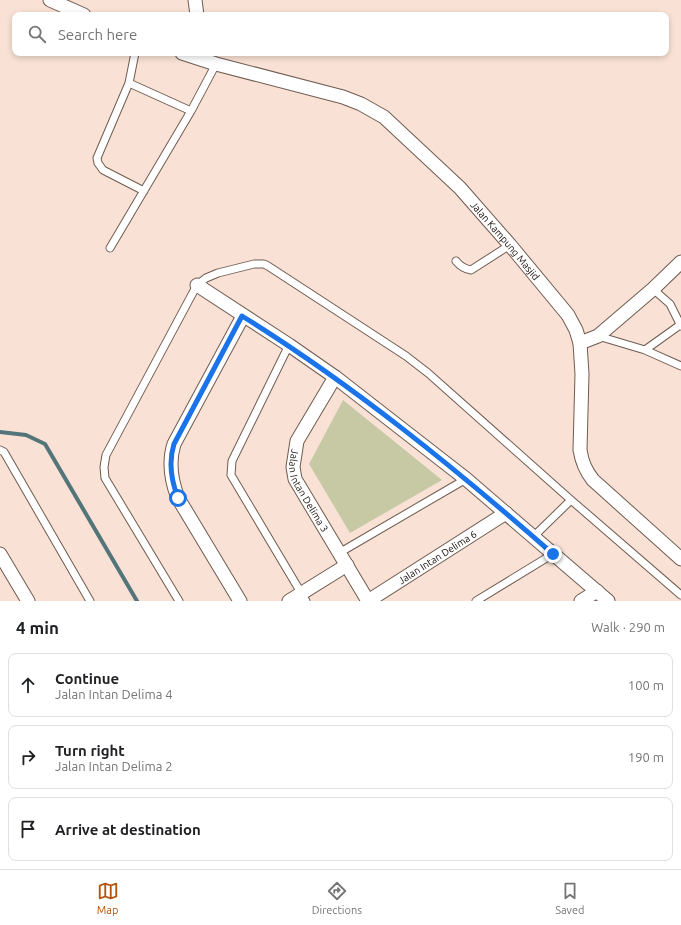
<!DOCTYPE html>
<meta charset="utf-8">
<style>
:root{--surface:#fff;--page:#f2f2f2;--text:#202124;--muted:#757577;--line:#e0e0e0;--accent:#b45309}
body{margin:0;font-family:Ubuntu,sans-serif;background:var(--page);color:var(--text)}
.stop{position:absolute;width:12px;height:12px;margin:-9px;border:3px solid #1a73e8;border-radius:50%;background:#fff}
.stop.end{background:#1a73e8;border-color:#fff;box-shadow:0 1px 4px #0008}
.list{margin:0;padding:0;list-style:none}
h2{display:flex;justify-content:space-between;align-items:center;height:52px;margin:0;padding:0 16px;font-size:17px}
h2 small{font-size:13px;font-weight:400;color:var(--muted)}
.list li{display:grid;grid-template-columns:26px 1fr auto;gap:12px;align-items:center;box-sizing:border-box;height:64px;margin:0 8px 8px;padding:0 8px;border:1px solid var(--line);border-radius:8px}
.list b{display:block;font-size:15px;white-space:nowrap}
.list p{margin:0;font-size:13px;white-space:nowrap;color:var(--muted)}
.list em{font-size:13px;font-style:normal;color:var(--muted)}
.icon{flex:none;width:22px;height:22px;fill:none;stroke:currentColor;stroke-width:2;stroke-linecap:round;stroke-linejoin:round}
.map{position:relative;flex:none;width:681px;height:601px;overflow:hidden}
.search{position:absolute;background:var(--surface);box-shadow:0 2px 6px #0003;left:12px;right:12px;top:12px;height:44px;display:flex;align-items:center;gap:10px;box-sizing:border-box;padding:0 14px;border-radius:8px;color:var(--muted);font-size:15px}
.sheet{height:268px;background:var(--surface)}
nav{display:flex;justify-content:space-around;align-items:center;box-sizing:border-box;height:56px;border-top:1px solid var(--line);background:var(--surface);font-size:11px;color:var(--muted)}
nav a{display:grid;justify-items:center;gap:2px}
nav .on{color:var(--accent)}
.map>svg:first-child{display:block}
</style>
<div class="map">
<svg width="681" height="601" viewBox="0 0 681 601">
<rect width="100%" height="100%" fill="#f9e2d5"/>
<path fill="#c7c9a5" d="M343,400L442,480L350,533L309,464Z"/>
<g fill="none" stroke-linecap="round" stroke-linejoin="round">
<path stroke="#537478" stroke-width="4" d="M0,432L26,435L45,444L137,601"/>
<defs>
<path id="service" d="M135,53L129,83L97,158L98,163L103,170L144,191
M129,83L191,111
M110,248L191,111L216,64
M456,261C460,266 464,269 471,270L510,245
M653,289L670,304L681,326
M598,336L645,350L681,366
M289,345L232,461L231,475L306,601
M645,350L680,325
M0,450L4,452L90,601
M533,537L571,500
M339,553L466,479
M179,601L105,478L104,467L106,455L197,285L206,278L218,273L254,264H264L268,266L406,356L428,373L571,500L681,595
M476,601L553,554"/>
<g id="minor">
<path d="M50,0L84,15"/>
<path d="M195,0L197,15"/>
<path id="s1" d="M182,53L216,64L343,97L361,104L384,117L460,188L510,245L568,315L576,330L580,343L582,374L580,450C582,462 585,470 593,480L681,559"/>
<path d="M197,285L289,345L335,377L466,479L608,601"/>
<path d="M580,343L598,336L653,289L681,262"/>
<path id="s2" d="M335,377L297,441L293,467L295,479L368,601"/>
<path d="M0,554L28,601"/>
<path d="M240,601L178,498C171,480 168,463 174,444L243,316"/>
<path d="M289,601L347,565"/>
<path id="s3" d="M368,601L506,513"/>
<path d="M581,601L597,591"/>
</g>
</defs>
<use href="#service" stroke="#6f5b50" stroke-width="9"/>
<use href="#minor" stroke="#6f5b50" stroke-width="15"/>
<use href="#service" stroke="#fff" stroke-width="7"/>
<use href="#minor" stroke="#fff" stroke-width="13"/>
</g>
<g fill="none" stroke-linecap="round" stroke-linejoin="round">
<path stroke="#1a73e8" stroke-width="5" d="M178,498C171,480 168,463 174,444L242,316C353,385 455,468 553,554"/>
</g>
<g text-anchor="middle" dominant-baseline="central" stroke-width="3" stroke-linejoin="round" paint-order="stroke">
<g font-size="10" fill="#170f0b" stroke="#fcf2ed">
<text stroke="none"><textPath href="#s1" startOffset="386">Jalan Kampung Masjid</textPath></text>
<text stroke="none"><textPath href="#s2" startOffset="128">Jalan Intan Delima 3</textPath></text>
<text stroke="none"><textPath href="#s3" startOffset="82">Jalan Intan Delima 6</textPath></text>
</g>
</g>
</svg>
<div class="stop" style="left:178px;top:498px"></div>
<div class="stop end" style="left:553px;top:554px"></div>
<div class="search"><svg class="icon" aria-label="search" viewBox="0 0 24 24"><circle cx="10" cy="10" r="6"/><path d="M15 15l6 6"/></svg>Search here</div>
</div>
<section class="sheet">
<h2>4 min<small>Walk · 290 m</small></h2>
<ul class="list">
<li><svg class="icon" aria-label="ahead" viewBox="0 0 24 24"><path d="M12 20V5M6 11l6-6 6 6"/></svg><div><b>Continue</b><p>Jalan Intan Delima 4</p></div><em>100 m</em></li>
<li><svg class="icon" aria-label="right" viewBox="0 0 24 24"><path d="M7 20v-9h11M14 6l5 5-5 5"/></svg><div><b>Turn right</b><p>Jalan Intan Delima 2</p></div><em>190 m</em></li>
<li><svg class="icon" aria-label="arrive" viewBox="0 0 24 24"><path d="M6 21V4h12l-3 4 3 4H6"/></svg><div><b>Arrive at destination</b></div></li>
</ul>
</section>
<nav>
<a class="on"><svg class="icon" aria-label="map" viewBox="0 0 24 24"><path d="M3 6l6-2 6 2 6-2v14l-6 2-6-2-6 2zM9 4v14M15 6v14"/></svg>Map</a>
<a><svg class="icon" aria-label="directions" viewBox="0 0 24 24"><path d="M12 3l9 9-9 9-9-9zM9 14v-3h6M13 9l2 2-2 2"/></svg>Directions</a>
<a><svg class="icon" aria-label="saved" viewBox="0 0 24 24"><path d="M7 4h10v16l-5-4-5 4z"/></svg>Saved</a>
</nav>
